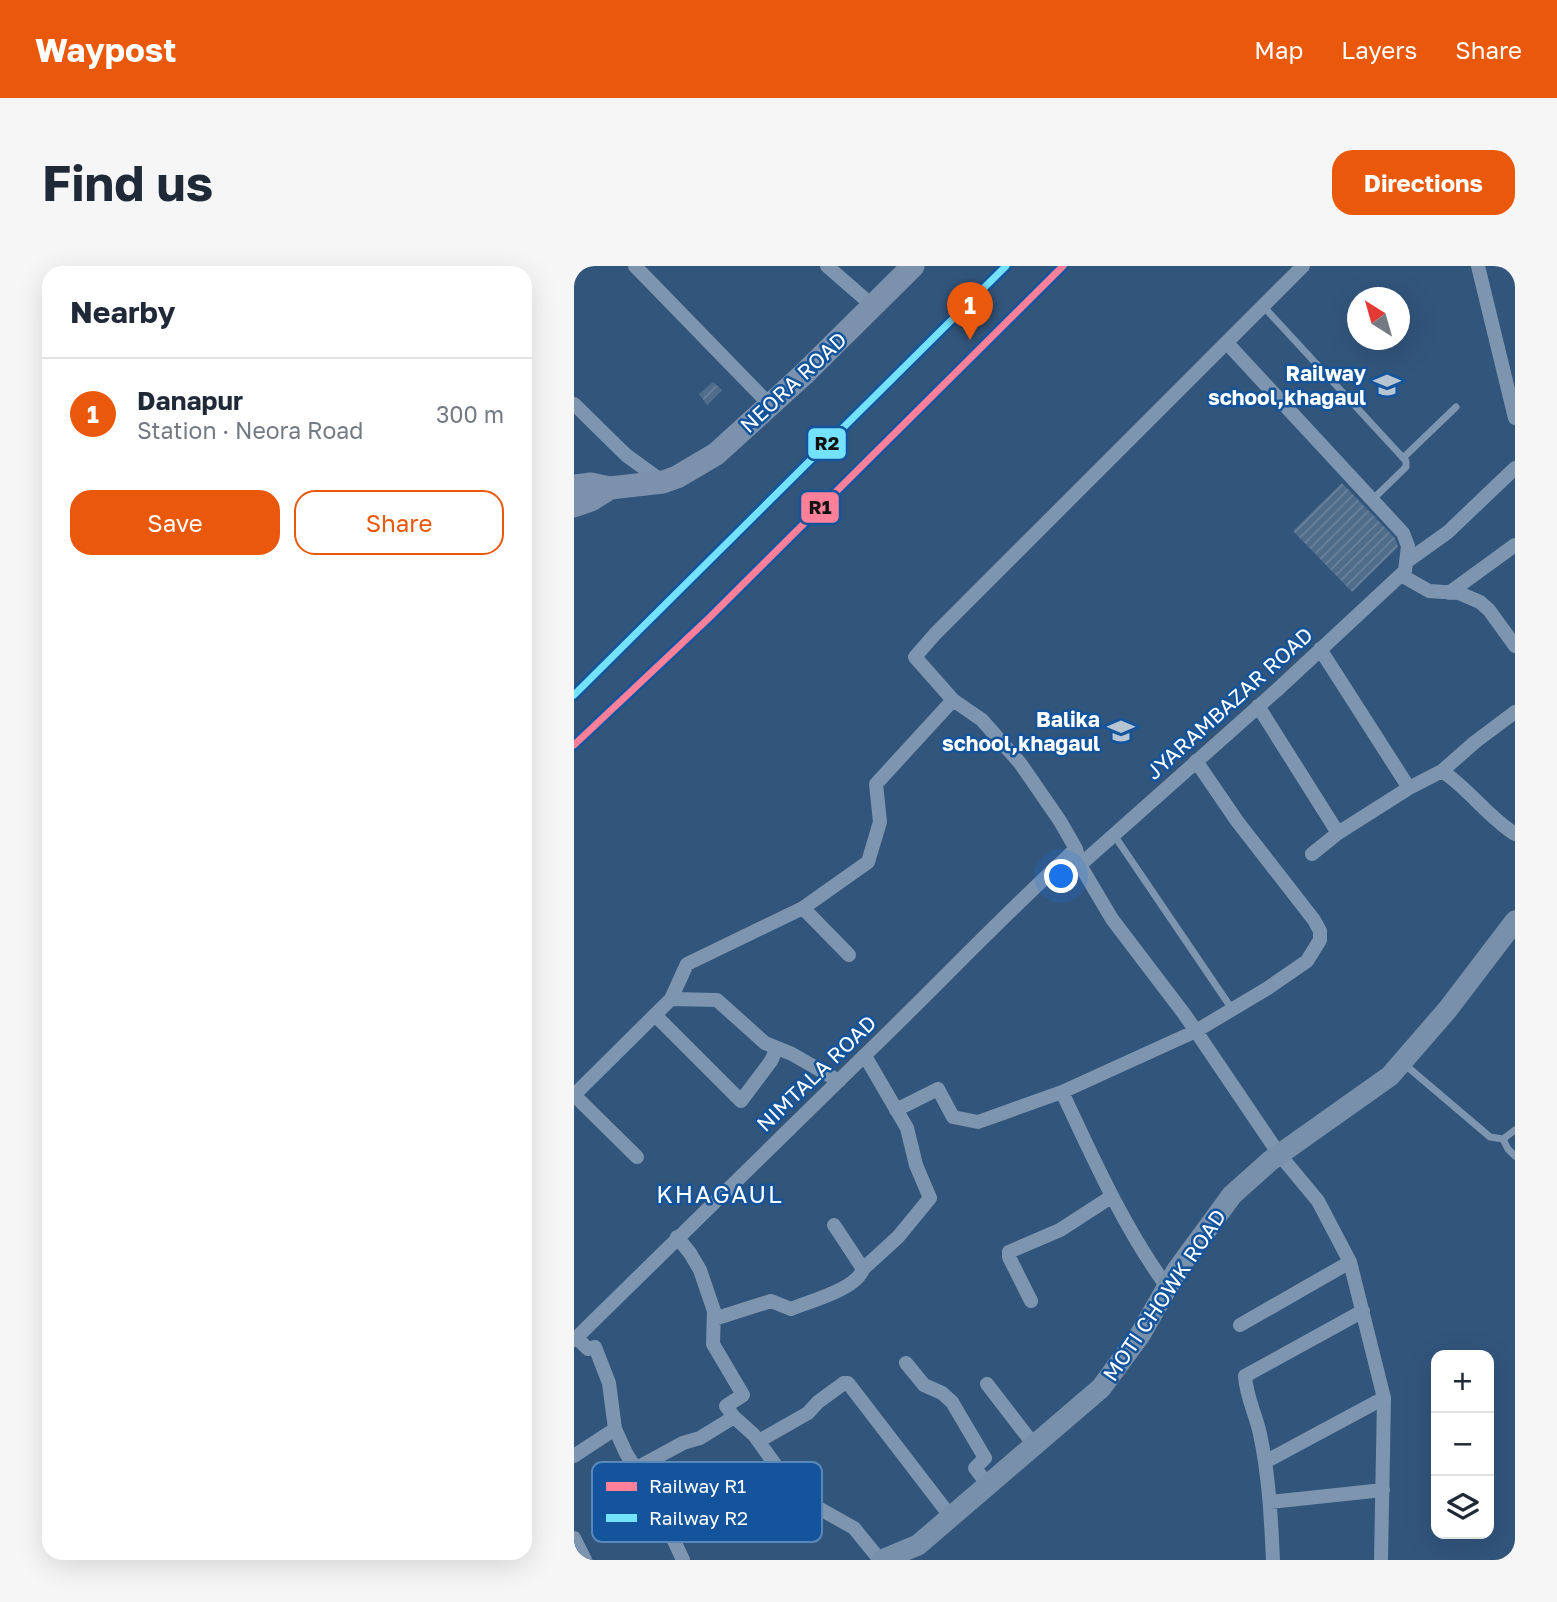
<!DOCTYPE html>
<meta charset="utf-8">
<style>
:root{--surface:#fff;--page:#f6f6f7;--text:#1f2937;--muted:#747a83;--line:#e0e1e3;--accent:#ea580c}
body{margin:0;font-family:"Golos Text",sans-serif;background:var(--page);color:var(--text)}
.controls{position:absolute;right:21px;bottom:21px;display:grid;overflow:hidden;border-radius:14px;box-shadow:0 7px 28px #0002}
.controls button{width:63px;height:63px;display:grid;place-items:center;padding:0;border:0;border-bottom:2px solid var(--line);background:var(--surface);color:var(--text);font:35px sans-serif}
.compass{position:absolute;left:773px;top:21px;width:63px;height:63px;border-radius:50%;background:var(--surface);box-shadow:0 7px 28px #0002;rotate:323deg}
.you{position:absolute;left:488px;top:611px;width:24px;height:24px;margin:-18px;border:5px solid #fff;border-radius:50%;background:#1a73e8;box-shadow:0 0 0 10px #1a73e833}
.badge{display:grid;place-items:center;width:46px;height:46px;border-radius:50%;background:var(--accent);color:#fff;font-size:23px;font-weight:700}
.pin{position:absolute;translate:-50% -58px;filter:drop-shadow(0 2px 4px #0008)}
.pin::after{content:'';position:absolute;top:37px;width:24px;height:21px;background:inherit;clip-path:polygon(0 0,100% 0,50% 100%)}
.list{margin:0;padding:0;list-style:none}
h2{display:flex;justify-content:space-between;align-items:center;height:91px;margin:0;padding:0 28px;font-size:30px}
h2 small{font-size:23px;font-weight:400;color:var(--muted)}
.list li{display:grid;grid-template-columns:46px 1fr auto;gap:21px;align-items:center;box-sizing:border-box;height:112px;padding:0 28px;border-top:2px solid var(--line)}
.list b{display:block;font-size:26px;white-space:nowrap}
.list p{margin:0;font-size:23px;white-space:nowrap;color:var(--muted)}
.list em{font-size:23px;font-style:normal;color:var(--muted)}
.actions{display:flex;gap:14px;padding:21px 28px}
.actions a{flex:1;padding:16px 0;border:2px solid var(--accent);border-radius:21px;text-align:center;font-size:24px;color:var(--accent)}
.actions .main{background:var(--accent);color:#fff}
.icon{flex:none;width:38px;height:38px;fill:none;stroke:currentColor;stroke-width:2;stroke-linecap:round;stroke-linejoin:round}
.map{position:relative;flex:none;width:941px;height:1294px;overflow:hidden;border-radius:21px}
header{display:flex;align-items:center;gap:42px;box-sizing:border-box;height:98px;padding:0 35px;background:var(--accent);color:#fff}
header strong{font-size:33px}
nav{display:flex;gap:38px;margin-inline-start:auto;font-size:24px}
.intro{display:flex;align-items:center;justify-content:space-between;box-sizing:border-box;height:168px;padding:0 42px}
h1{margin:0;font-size:49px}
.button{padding:18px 32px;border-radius:21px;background:var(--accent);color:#fff;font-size:24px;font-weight:700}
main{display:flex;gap:42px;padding:0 42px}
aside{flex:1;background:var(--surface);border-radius:21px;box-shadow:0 7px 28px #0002}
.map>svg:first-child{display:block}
</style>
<header>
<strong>Waypost</strong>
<nav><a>Map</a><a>Layers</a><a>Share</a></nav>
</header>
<div class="intro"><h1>Find us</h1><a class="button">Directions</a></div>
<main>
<aside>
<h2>Nearby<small></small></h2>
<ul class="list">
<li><span class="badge">1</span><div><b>Danapur</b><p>Station · Neora Road</p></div><em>300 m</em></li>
</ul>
<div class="actions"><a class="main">Save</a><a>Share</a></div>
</aside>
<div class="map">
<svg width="941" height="1294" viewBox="0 0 941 1294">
<defs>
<pattern id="building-hatch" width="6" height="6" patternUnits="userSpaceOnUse" patternTransform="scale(1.75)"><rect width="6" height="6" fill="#506c8b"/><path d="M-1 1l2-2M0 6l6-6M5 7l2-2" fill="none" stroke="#6a829c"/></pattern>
</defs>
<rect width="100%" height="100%" fill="#32557c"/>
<path fill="url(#building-hatch)" d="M139,116L148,124L133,139L125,128Z
M768,217L821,272L824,281L778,326L719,265Z"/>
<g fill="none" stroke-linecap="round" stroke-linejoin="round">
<path stroke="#7d95ae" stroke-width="7" d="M689,40L832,195V201L798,234
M829,192L882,141
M540,569L658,743
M829,797L916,871L929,873L941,864
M929,873L934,883L941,890"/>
<path stroke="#7d95ae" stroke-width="14" d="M61,0L196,139
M253,0L299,40
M904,0L941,152
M0,138L52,189L89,216
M832,296L874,266L941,202
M827,309L855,325L885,327L906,336L915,344L941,380
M875,327L941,279
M746,383L835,522L868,505C895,523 914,551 941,568
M379,434L408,454L446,497L486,555L502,583
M684,440L764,567L738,588
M868,505L901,476L941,446
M764,567L835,522
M506,599L703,424L831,305L834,280L829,267L653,77
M229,642L294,596L306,556L302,518L379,434L341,391L361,368L729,0
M97,733L143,734L191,777L218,788L265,815
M81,749L167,835L197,795L202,784
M488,826C520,894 549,960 593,1021
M0,829L97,733L113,698L229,642L275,689
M0,829L63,891
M322,844L364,823L379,851L404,856L488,826L622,765L694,722L733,695L746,674V665L740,654L663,555L622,495
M103,971L116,987L126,1004L140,1045L139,1078L169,1129L152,1140L160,1151L180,1169L218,1222L232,1235L280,1262L306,1294
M289,1003L324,971L356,932L342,899L333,862L291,790
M457,1035L435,991V986L486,964L537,931
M140,1053L197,1035L217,1043C236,1035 283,1023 289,1003L260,959
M666,1059L776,996
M2,1071L14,1083L21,1081L35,1117L41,1163L52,1187L83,1238L109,1294
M0,1074C96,979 193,885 289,791C361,722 428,650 502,583L506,599L538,653L611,749L705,888L744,935L776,996L810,1132L807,1294
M332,1097L350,1119L368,1127L378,1136L411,1192L401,1202L414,1219
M413,1118L460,1179
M185,1175L234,1147L244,1136L270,1117H274L377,1251
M0,1190L41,1163
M691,1196L810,1132
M61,1203L109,1177L126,1172L160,1151
M696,1236L809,1224
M0,1272L11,1294
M699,1294C697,1252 695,1210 686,1168C682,1149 672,1130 671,1110L789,1045"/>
<path stroke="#7890aa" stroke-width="21" d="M308,1294L344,1279L527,1122L566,1069L603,1004L658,929L696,895L816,810L874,743L941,655"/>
<path stroke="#7b91ac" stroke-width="23" d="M0,220L17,218L36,222L89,216L103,211L142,188L230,108L339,0
M0,240L17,234L36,222"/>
<defs>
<path id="rail-1" d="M0,479L136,351L489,0"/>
<path id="rail-2" d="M0,429L432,0"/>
</defs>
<use href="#rail-1" stroke="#13549c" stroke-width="12"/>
<use href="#rail-2" stroke="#13549c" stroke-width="12"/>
<use href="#rail-1" stroke="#ff8098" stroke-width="7"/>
<use href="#rail-2" stroke="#73e2fa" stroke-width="7"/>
</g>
<defs>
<symbol id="school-bare" viewBox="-9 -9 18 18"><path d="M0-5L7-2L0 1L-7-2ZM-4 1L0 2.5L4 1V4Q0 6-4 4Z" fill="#b7c4d1" stroke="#13549c" stroke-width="2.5" paint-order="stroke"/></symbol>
</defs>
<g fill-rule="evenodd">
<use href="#school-bare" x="794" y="100" width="38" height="38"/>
<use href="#school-bare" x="528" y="446" width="38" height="38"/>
</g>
<g text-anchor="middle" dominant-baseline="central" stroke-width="5" stroke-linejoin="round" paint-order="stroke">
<g font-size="21" font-weight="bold" fill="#fff" stroke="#13549c" text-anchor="end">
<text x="792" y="107">Railway<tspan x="792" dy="24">school,khagaul</tspan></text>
<text x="526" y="453">Balika<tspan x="526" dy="24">school,khagaul</tspan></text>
</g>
<g font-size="21" fill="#fff" stroke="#13549c">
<text transform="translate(219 116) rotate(-43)">NEORA ROAD</text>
<text transform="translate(655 437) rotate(-42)">JYARAMBAZAR ROAD</text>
<text transform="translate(242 807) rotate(-44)">NIMTALA ROAD</text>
<text transform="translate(590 1029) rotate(-56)">MOTI CHOWK ROAD</text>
</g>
<g font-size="24" letter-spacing="2" fill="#fff" stroke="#13549c">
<text x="146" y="927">KHAGAUL</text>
</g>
</g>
<rect x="18" y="1196" width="230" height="80" rx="10" fill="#13549c" stroke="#5a87ba" stroke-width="2"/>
<rect x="32" y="1216" width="31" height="9" fill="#ff8098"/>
<rect x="32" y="1248" width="31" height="8" fill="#73e2fa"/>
<g font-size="19" fill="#fff">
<text x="75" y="1227">Railway R1</text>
<text x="75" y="1259">Railway R2</text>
</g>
<g stroke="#13549c" stroke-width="2.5">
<rect x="233" y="161" width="40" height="33" rx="7" fill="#73e2fa"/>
<rect x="226" y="225" width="40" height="33" rx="7" fill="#ff8098"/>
</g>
<g font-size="19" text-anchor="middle" font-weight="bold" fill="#111">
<text x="253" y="184">R2</text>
<text x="246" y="248">R1</text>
</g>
</svg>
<div class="controls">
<button>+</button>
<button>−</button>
<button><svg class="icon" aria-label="layers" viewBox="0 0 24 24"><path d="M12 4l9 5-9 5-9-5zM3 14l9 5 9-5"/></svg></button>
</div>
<svg class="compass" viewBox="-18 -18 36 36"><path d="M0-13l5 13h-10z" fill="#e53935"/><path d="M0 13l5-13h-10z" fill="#747a83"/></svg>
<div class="you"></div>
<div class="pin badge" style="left:396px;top:74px">1</div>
</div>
</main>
